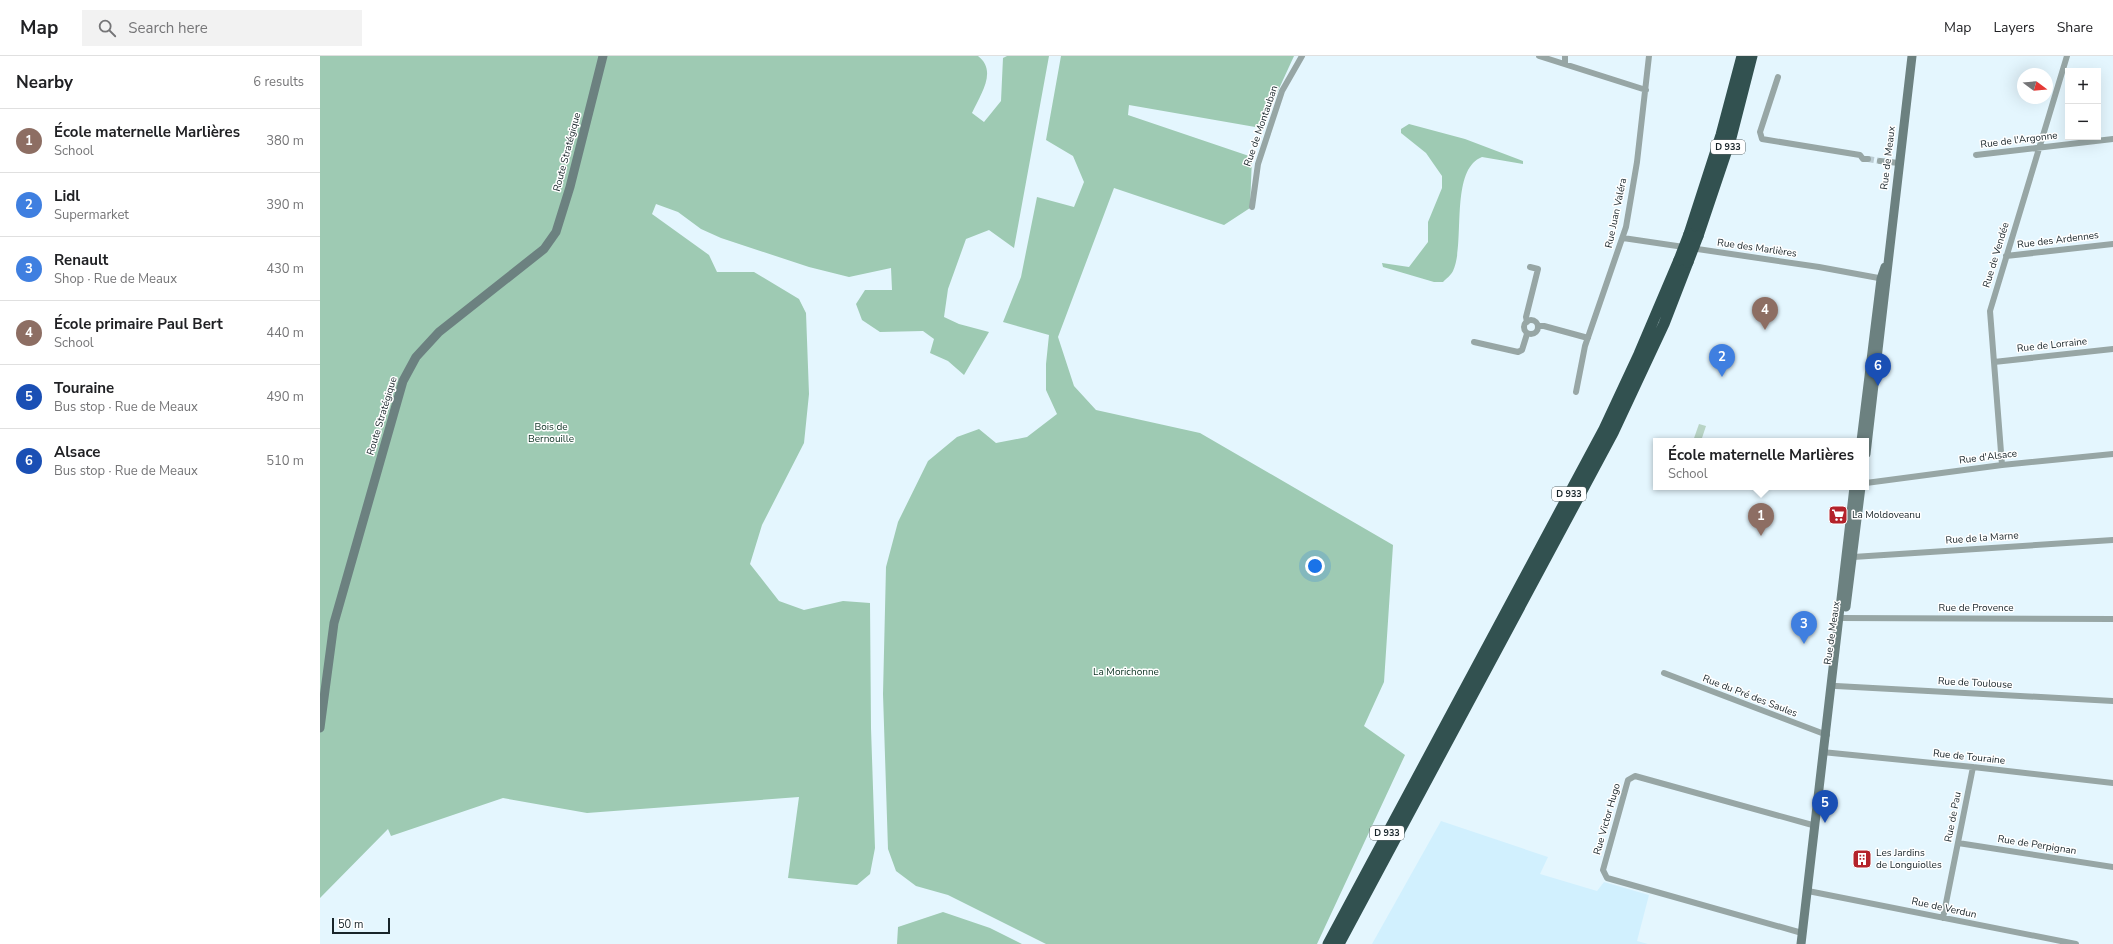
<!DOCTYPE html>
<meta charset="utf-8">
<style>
:root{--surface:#fff;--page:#f2f2f2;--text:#202124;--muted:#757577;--line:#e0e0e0;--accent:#0b8043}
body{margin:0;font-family:"Nunito Sans",sans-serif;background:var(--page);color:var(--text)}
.controls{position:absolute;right:12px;top:12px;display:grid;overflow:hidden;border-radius:0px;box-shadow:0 4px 16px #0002}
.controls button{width:36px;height:36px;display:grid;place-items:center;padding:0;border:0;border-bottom:1px solid var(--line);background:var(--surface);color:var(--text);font:20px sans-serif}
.compass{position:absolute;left:1697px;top:12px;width:36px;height:36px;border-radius:50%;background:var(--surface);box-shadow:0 4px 16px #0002;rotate:106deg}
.scale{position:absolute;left:12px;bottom:10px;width:58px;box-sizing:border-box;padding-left:4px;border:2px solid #182429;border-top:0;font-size:11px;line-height:14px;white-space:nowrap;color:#182429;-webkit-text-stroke:3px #fff;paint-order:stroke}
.you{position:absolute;left:995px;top:510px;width:14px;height:14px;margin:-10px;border:3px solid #fff;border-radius:50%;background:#1a73e8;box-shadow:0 0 0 6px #1a73e833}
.badge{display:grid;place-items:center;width:26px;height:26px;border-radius:50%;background:var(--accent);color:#fff;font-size:13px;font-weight:700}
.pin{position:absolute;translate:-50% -33px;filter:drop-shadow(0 1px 2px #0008)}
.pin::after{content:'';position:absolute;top:21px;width:14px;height:12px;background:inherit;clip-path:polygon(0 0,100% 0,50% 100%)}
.popup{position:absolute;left:1333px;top:382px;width:216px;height:52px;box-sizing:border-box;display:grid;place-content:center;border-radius:0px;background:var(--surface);filter:drop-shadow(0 1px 3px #0005);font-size:13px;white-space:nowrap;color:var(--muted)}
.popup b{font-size:15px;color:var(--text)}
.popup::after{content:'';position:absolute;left:50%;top:100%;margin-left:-8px;border:8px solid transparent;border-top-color:var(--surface)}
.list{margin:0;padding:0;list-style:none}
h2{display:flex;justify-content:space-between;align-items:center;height:52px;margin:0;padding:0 16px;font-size:17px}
h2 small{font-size:13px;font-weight:400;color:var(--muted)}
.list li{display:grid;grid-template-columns:26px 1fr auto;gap:12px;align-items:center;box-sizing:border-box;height:64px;padding:0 16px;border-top:1px solid var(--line)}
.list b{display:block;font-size:15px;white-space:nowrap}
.list p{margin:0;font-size:13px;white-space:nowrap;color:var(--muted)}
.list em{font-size:13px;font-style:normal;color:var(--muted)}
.icon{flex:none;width:22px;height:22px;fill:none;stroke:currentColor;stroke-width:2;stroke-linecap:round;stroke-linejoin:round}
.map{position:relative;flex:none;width:1793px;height:888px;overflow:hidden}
header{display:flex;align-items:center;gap:24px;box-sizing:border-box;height:56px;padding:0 20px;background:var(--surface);border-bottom:1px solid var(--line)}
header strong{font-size:19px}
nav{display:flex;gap:22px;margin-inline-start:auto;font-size:14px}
.search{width:280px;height:36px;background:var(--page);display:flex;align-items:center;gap:10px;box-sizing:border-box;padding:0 14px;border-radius:0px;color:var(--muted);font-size:15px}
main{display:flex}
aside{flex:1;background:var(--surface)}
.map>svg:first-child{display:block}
</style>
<header>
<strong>Map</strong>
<div class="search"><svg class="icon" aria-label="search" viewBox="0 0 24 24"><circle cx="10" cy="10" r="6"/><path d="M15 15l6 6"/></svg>Search here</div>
<nav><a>Map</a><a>Layers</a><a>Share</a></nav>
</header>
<main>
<aside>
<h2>Nearby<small>6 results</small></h2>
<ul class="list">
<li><span class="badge" style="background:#8d6e63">1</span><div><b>École maternelle Marlières</b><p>School</p></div><em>380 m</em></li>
<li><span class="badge" style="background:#3f7fe0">2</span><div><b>Lidl</b><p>Supermarket</p></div><em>390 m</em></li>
<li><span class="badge" style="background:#3f7fe0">3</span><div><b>Renault</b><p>Shop · Rue de Meaux</p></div><em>430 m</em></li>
<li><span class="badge" style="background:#8d6e63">4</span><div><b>École primaire Paul Bert</b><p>School</p></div><em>440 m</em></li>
<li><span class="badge" style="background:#1a4fb4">5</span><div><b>Touraine</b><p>Bus stop · Rue de Meaux</p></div><em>490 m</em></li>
<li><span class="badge" style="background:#1a4fb4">6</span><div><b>Alsace</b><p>Bus stop · Rue de Meaux</p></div><em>510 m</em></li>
</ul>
</aside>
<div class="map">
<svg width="1793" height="888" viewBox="0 0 1793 888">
<rect width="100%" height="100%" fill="#e4f6fe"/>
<path fill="#d1f0fe" d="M1121,765L1228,801L1220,818L1277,835L1284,826L1329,839L1317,885L1328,888H1052Z"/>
<path fill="#b8d4c5" d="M1379,368L1386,370L1381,385H1373Z"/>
<path fill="#9ecab3" d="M0,0H658C678,15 660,39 652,57L664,66L681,45L683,2L687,0H729L694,192L669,174L646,183L628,233L624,261L639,268L669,276L644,319L628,305L610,297L614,283L603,275L560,276L542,264L536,248L545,234H572L571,212L529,221L489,211L401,182L381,173L358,156L336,148L332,158L389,199L397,216H434L479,243L486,257L489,338L484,387L442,469L430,508L459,545L484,554L523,545L550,547L551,672L555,792L550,818L537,829L468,822L479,741L267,757L183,742L71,780L68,773L0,842Z
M741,0H974L941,72L809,49L808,59L932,101L930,152L904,169L794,132L738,281L754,330L776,354L880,377L1073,489L1064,626L1044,670L1085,699L997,888H726L628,839L596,830L576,815L568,793L563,638L566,511L578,466L608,405L637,381L659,373L676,387L707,381L737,358L726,334V308L729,279L683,266L701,221L717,141L754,151L764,126L753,100L726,84Z
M1089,68L1145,83L1203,105V108L1162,101C1129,114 1146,187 1133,215C1131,219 1126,223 1123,226H1114L1063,211L1062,207L1089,211L1108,186V166L1122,132V120L1106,97L1081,77V73Z
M623,856L670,872L702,888H577L578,871Z"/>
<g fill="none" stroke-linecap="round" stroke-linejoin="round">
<path stroke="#bbccd3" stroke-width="6" stroke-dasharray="6 3" stroke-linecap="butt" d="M1548,103L1560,105"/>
<path stroke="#97a6a5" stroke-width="6" d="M1219,0L1326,34
M1245,8V0
M1458,21L1440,76L1442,83L1540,99L1543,103H1548
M1656,99L1793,83
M1560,105L1579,107
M932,151L938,108L962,35L982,0
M1303,182L1499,211L1564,223
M1686,200L1793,188
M1204 271a7 7 0 1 1 14 0a7 7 0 1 1-14 0Z
M1207,266L1206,261L1218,213L1210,211
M1218,270H1224L1268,282
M1154,286L1198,296L1202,294L1207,278
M1674,306L1793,293
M1256,336L1265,290L1306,171L1317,106L1329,0
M1682,409L1670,255L1747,0
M1546,427L1682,409L1793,398
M1533,501L1793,484
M1519,562L1793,563
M1344,617L1507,679
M1516,630L1793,645
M1502,696L1653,711L1793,727
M1638,787L1793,811
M1488,835L1756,888
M1623,862L1653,711
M1482,877L1287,822L1283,814L1308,724L1315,720L1496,770"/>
<path stroke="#6c8180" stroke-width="9" d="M1541,385L1561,223L1565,211
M1546,398L1592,0
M1526,551L1541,431
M0,672L14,567L83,325L96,301L119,276L224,193L236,176L250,131L283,0
M1481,888L1534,431"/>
<path stroke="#325150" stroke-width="11" d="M1369,178L1401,79L1422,0
M1378,180L1411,82L1432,0
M1008,888L1284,373L1319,298L1359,204
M1019,888L1293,377L1344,268L1368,206"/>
<path stroke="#325150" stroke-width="11" d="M1359,204L1369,178
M1368,206L1378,180"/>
</g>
<defs>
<symbol id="supermarket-square" viewBox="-11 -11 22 22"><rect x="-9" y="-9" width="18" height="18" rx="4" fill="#b3222a" stroke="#fff"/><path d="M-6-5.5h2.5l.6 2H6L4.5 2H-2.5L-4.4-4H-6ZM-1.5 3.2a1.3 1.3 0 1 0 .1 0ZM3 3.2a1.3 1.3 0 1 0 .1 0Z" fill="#fff"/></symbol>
<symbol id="building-square" viewBox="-11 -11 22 22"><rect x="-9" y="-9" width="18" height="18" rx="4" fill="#b3222a" stroke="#fff"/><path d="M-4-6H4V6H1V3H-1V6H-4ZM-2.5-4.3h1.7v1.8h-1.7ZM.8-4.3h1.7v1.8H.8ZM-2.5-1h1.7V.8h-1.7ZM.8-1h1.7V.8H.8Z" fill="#fff"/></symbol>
</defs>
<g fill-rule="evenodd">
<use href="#supermarket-square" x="1507" y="448" width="22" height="22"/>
<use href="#building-square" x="1531" y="792" width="22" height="22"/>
</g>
<g text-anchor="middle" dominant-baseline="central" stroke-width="3" stroke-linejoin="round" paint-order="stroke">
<g fill="#fff" stroke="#5d6669" stroke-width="1">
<rect x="1391" y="84" width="34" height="14" rx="3"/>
<rect x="1232" y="431" width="34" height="14" rx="3"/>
<rect x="1050" y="770" width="34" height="14" rx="3"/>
</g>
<g font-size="9" font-weight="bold" fill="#182429">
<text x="1408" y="91">D 933</text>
<text x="1249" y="438">D 933</text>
<text x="1067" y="777">D 933</text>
</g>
<g font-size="10" fill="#182429" stroke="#fff">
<text transform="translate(941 70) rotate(-71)">Rue de Montauban</text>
<text transform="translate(1699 84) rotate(-7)">Rue de l'Argonne</text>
<text transform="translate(247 96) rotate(-75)">Route Stratégique</text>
<text transform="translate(1568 102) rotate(-83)">Rue de Meaux</text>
<text transform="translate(1296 157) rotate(-78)">Rue Juan Valéra</text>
<text transform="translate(1738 184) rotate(-7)">Rue des Ardennes</text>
<text transform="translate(1437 192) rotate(8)">Rue des Marlières</text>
<text transform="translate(1676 199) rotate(-73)">Rue de Vendée</text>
<text transform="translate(1732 289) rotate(-6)">Rue de Lorraine</text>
<text transform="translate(62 360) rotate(-73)">Route Stratégique</text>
<text transform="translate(1668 401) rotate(-7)">Rue d'Alsace</text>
<text transform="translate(1662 482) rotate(-4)">Rue de la Marne</text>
<text x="1656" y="552">Rue de Provence</text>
<text transform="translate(1512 577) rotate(-82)">Rue de Meaux</text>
<text transform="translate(1655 627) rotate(3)">Rue de Toulouse</text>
<text transform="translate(1430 640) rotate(21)">Rue du Pré des Saules</text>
<text transform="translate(1649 701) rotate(6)">Rue de Touraine</text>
<text transform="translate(1633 761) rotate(-79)">Rue de Pau</text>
<text transform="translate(1287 763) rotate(-74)">Rue Victor Hugo</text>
<text transform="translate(1717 789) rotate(9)">Rue de Perpignan</text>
<text transform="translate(1624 852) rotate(12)">Rue de Verdun</text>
</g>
<g font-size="10" fill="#0c3222" stroke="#fff">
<text x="231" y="371">Bois de<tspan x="231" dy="12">Bernouille</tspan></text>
<text x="806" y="616">La Morichonne</text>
</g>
<g font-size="10" fill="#182429" stroke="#fff" text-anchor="start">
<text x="1532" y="459">La Moldoveanu</text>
<text x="1556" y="797">Les Jardins<tspan x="1556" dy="12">de Longuiolles</tspan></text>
</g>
</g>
</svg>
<div class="controls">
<button>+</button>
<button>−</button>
</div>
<svg class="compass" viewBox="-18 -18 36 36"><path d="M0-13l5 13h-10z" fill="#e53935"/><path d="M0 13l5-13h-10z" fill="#757577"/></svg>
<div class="scale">50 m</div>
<div class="you"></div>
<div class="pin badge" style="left:1441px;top:480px;background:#8d6e63">1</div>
<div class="popup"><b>École maternelle Marlières</b>School</div>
<div class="pin badge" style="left:1402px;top:321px;background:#3f7fe0">2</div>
<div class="pin badge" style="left:1484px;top:588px;background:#3f7fe0">3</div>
<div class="pin badge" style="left:1445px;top:274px;background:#8d6e63">4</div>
<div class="pin badge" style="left:1505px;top:767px;background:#1a4fb4">5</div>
<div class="pin badge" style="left:1558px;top:330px;background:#1a4fb4">6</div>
</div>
</main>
